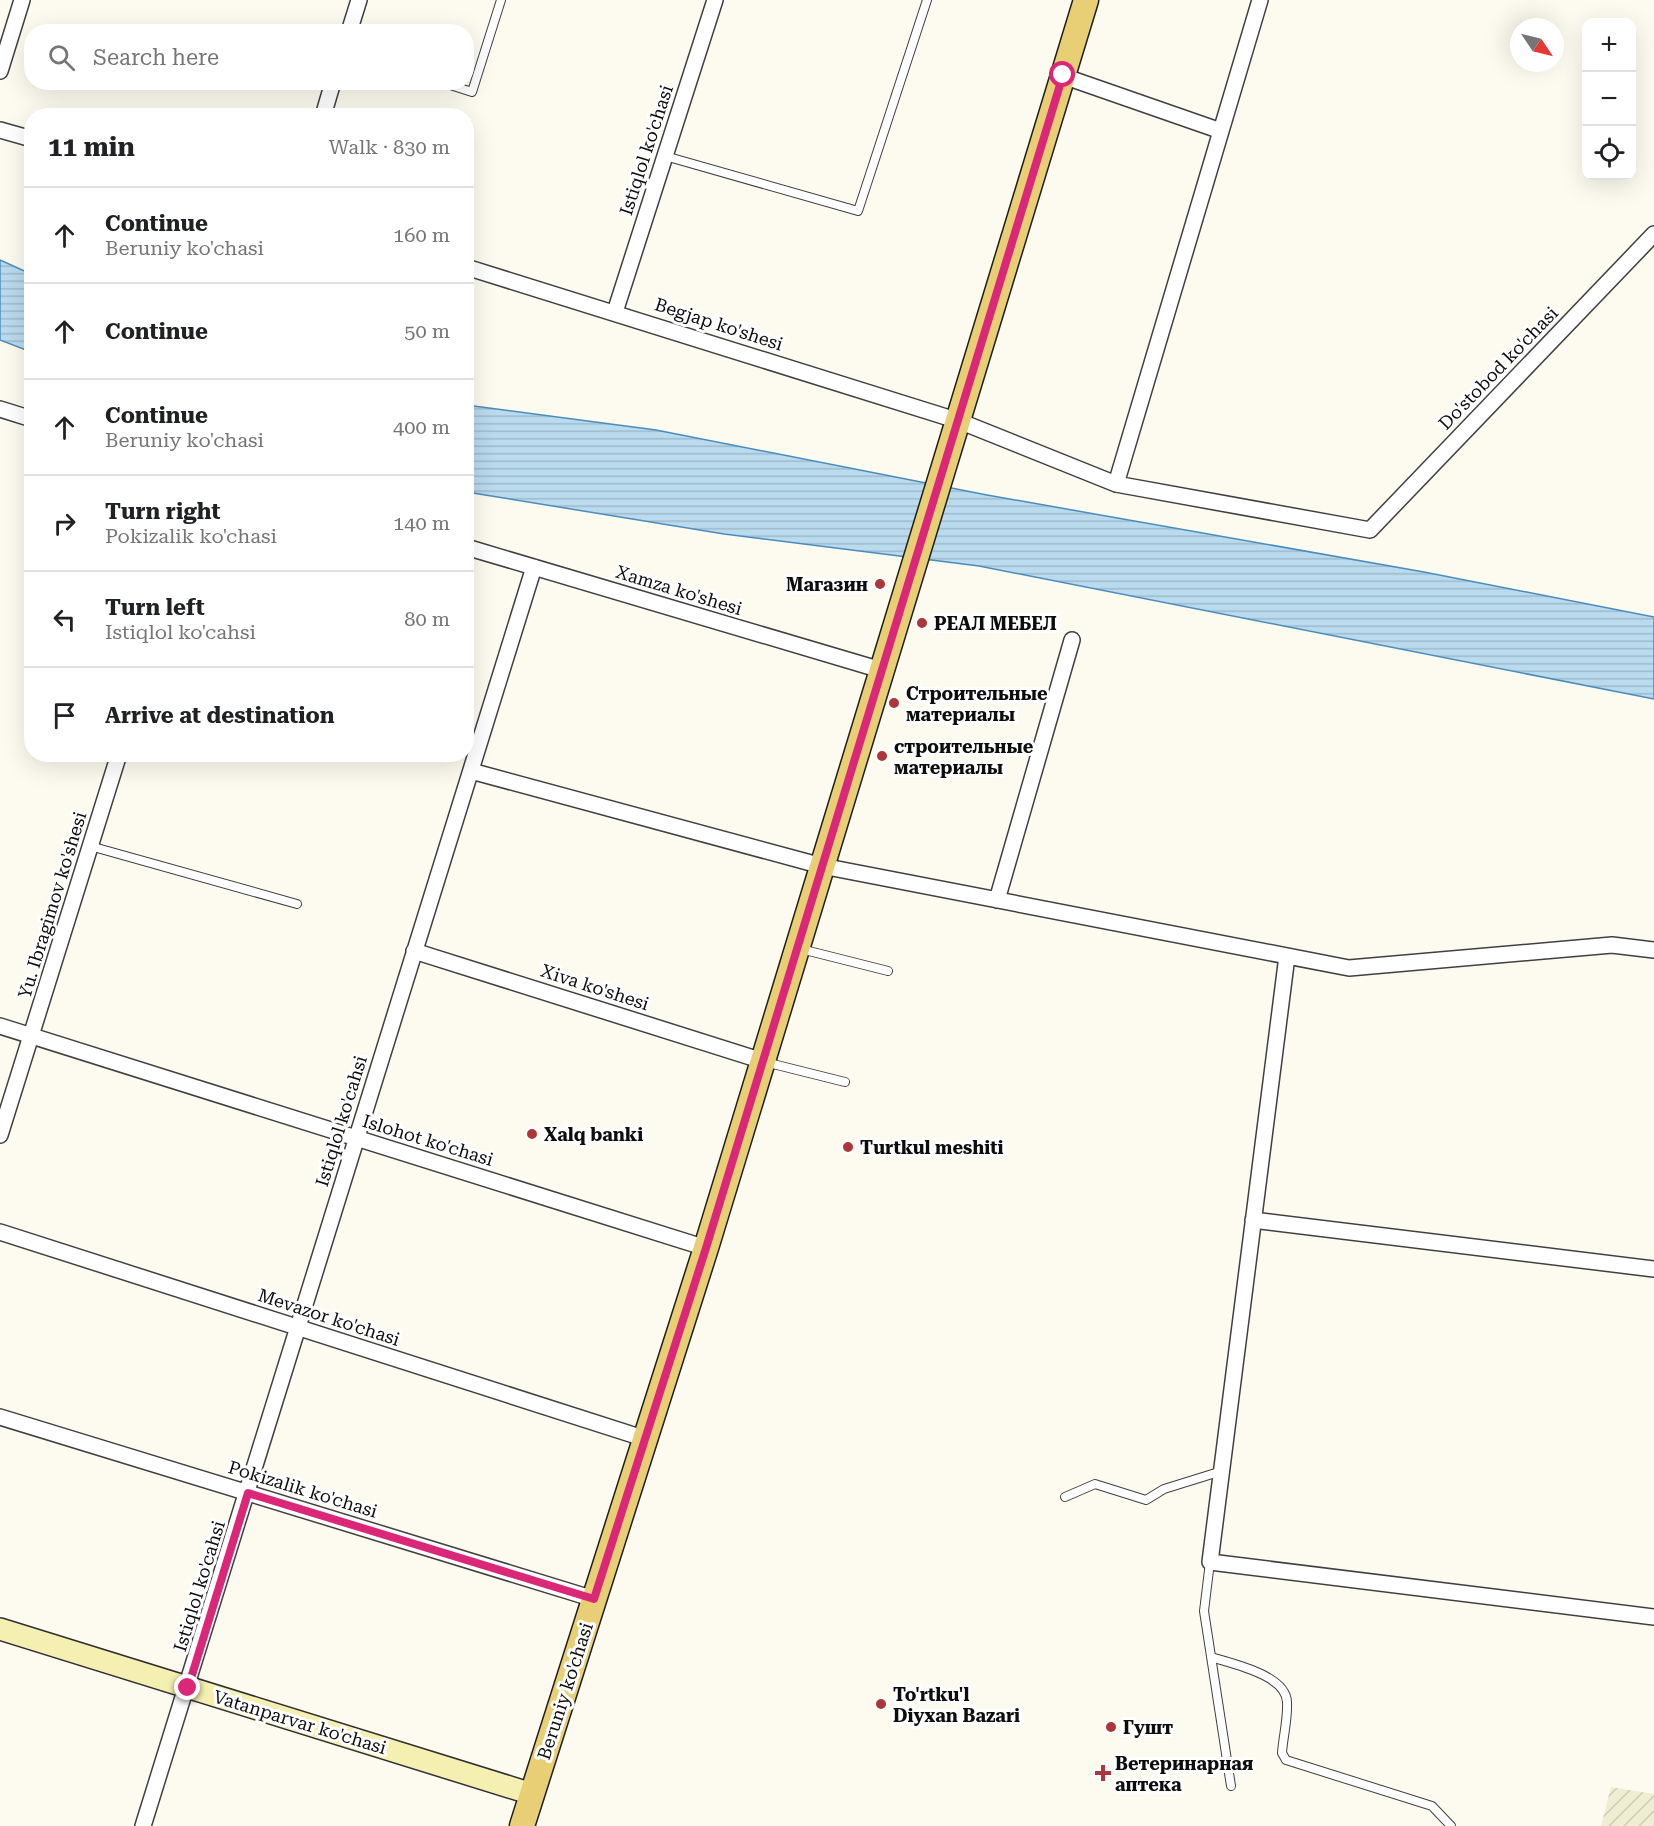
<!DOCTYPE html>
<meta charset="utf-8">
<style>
:root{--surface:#fff;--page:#f6f6f6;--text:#202124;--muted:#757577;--line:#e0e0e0}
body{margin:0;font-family:"Roboto Serif",serif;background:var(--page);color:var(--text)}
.controls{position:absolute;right:18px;top:18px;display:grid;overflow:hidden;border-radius:12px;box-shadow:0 6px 24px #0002}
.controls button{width:54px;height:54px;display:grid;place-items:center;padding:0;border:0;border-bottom:2px solid var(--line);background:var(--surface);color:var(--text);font:30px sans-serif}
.compass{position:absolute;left:1510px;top:18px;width:54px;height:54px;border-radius:50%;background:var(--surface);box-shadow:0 6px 24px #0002;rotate:125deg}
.stop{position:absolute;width:18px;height:18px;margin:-14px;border:4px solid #db2777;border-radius:50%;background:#fff}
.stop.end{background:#db2777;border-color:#fff;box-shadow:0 2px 6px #0008}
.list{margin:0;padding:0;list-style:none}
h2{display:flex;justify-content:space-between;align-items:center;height:78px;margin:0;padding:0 24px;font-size:26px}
h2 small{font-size:20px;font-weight:400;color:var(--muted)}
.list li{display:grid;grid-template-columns:39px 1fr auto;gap:18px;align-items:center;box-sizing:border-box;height:96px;padding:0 24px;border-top:2px solid var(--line)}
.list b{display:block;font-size:22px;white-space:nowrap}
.list p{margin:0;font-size:20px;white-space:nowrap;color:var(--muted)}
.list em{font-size:20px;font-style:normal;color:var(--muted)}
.icon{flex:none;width:33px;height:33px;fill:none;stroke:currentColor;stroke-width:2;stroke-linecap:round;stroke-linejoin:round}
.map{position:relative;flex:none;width:1654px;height:1826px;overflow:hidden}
.search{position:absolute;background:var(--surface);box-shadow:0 6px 24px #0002;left:24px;top:24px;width:450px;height:66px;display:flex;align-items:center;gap:15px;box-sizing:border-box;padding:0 21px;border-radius:24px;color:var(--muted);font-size:22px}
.panel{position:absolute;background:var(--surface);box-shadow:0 6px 24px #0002;left:24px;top:108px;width:450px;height:654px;border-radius:24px}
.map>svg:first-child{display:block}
</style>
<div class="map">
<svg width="1654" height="1826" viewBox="0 0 1654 1826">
<defs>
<pattern id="farmland-furrows" width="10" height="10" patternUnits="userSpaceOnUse" patternTransform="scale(1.5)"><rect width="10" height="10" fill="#f0eed2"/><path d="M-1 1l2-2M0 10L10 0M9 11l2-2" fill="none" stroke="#cdcbb3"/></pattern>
<pattern id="water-rules" width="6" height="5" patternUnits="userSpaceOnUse" patternTransform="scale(1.5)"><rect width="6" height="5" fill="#badaee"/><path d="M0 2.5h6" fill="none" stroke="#9fbacb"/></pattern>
</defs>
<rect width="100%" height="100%" fill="#fdfaef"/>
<path fill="url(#farmland-furrows)" d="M1611,1787L1654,1794V1826H1601Z"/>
<path fill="url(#water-rules)" stroke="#498dbd" stroke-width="1.5" d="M0,260L31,274V352L0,340Z
M466,405L656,430L987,495L1424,572L1654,617V699L979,566L724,534L467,492Z"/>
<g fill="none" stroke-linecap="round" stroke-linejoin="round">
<defs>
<path id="lane" d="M441,82L472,92L501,0
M665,156L858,211L927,0
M90,846L297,904
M801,949L888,971
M765,1062L845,1082
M1065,1497L1095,1484L1146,1500L1164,1489L1222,1471
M1210,1562L1204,1611L1231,1786
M1211,1657C1233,1664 1286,1675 1287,1702C1288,1719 1283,1737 1282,1753L1286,1760L1432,1806L1451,1826"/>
<path id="street" d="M349,32L359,0
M0,71L22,0
M1063,76L1221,131
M323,116L333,82
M0,130L32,139
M466,267L959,421L1116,484L1370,530L1654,234
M615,312L715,0
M0,409L32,419
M1116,484L1260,0
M466,547L881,670
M471,771L822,866L1349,968L1612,945L1654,950
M997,900L1072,640
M414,951L763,1061
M1287,956L1210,1562L1654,1617
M0,1026L706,1248
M0,1135L119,754
M1253,1220L1654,1269
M0,1232L646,1439
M0,1417L594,1599
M143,1826L534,567"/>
<path id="secondary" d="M0,1629L532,1794"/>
<path id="primary" d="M522,1826L706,1248L1086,0"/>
</defs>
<use href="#lane" stroke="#404040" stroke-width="10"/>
<use href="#street" stroke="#404040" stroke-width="18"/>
<use href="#secondary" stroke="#2f2f2f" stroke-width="24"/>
<use href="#primary" stroke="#1e1e1e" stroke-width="27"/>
<use href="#lane" stroke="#fff" stroke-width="8"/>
<use href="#street" stroke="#fff" stroke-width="15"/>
<use href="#secondary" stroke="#f5efb2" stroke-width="21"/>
<use href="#primary" stroke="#e8ce74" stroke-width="24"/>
</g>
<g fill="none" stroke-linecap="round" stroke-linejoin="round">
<path stroke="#db2777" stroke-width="8" d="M188,1688L248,1493L594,1599L706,1248L1063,75"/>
</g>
<g fill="#ac363a" stroke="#fff" stroke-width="2">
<circle cx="880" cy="584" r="6"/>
<circle cx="922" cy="623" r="6"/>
<circle cx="894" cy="703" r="6"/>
<circle cx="882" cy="756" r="6"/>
<circle cx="532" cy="1134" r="6"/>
<circle cx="848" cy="1147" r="6"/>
<circle cx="881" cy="1704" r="6"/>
<circle cx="1111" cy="1727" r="6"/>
<path d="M1100 1764h6v6h6v6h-6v6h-6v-6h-6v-6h6z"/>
</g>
<g text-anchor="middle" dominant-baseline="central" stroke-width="6" stroke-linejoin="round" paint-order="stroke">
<g font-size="18" fill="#0d0d0d" stroke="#fff">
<text transform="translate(646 150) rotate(-72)">Istiqlol ko'chasi</text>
<text transform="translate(719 324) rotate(18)">Begjap ko'shesi</text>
<text transform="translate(1498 368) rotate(-46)">Do'stobod ko'chasi</text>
<text transform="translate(679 590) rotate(17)">Xamza ko'shesi</text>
<text transform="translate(52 905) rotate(-73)">Yu. Ibragimov ko'shesi</text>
<text transform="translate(595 987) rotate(18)">Xiva ko'shesi</text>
<text transform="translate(341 1121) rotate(-73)">Istiqlol ko'cahsi</text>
<text transform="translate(428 1140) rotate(17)">Islohot ko'chasi</text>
<text transform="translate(329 1317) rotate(18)">Mevazor ko'chasi</text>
<text transform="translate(303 1489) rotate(17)">Pokizalik ko'chasi</text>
<text transform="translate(199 1586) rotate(-73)">Istiqlol ko'cahsi</text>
<text transform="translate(565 1691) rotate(-72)">Beruniy ko'chasi</text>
<text transform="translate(300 1722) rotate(17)">Vatanparvar ko'chasi</text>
</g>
<g font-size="18" font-weight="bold" fill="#0d0d0d" stroke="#fff" text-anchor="start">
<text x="868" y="584" text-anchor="end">Магазин</text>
<text x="934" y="623">РЕАЛ МЕБЕЛ</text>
<text x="906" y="693">Строительные<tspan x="906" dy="21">материалы</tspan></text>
<text x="894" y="746">строительные<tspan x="894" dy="21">материалы</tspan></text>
<text x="544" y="1134">Xalq banki</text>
<text x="860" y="1147">Turtkul meshiti</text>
<text x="893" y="1694">To'rtku'l<tspan x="893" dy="21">Diyxan Bazari</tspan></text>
<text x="1123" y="1727">Гушт</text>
<text x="1115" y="1763">Ветеринарная<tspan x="1115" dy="21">аптека</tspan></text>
</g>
</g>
</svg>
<div class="controls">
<button>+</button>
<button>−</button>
<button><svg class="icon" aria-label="locate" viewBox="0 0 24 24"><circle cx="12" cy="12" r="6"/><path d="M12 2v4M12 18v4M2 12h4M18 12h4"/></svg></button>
</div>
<svg class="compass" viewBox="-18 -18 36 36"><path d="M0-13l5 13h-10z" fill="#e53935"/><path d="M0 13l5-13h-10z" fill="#757577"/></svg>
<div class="stop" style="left:1063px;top:75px"></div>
<div class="stop end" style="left:188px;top:1688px"></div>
<div class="search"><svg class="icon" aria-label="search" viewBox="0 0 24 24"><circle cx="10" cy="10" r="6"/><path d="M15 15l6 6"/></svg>Search here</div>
<section class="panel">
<h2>11 min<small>Walk · 830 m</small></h2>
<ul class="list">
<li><svg class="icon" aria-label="ahead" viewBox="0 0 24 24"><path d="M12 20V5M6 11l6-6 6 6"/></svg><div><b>Continue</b><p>Beruniy ko'chasi</p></div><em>160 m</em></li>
<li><svg class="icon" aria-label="ahead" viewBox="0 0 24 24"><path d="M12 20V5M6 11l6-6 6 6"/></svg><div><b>Continue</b></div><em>50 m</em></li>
<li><svg class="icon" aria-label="ahead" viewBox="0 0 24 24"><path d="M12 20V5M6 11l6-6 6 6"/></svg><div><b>Continue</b><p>Beruniy ko'chasi</p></div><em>400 m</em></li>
<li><svg class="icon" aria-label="right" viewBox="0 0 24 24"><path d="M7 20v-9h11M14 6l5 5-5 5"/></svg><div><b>Turn right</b><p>Pokizalik ko'chasi</p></div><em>140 m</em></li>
<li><svg class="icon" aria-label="left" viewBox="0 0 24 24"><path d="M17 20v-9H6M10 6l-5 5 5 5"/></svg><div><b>Turn left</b><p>Istiqlol ko'cahsi</p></div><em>80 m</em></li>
<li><svg class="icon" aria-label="arrive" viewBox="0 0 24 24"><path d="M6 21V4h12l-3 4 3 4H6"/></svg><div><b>Arrive at destination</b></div></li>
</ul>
</section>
</div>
